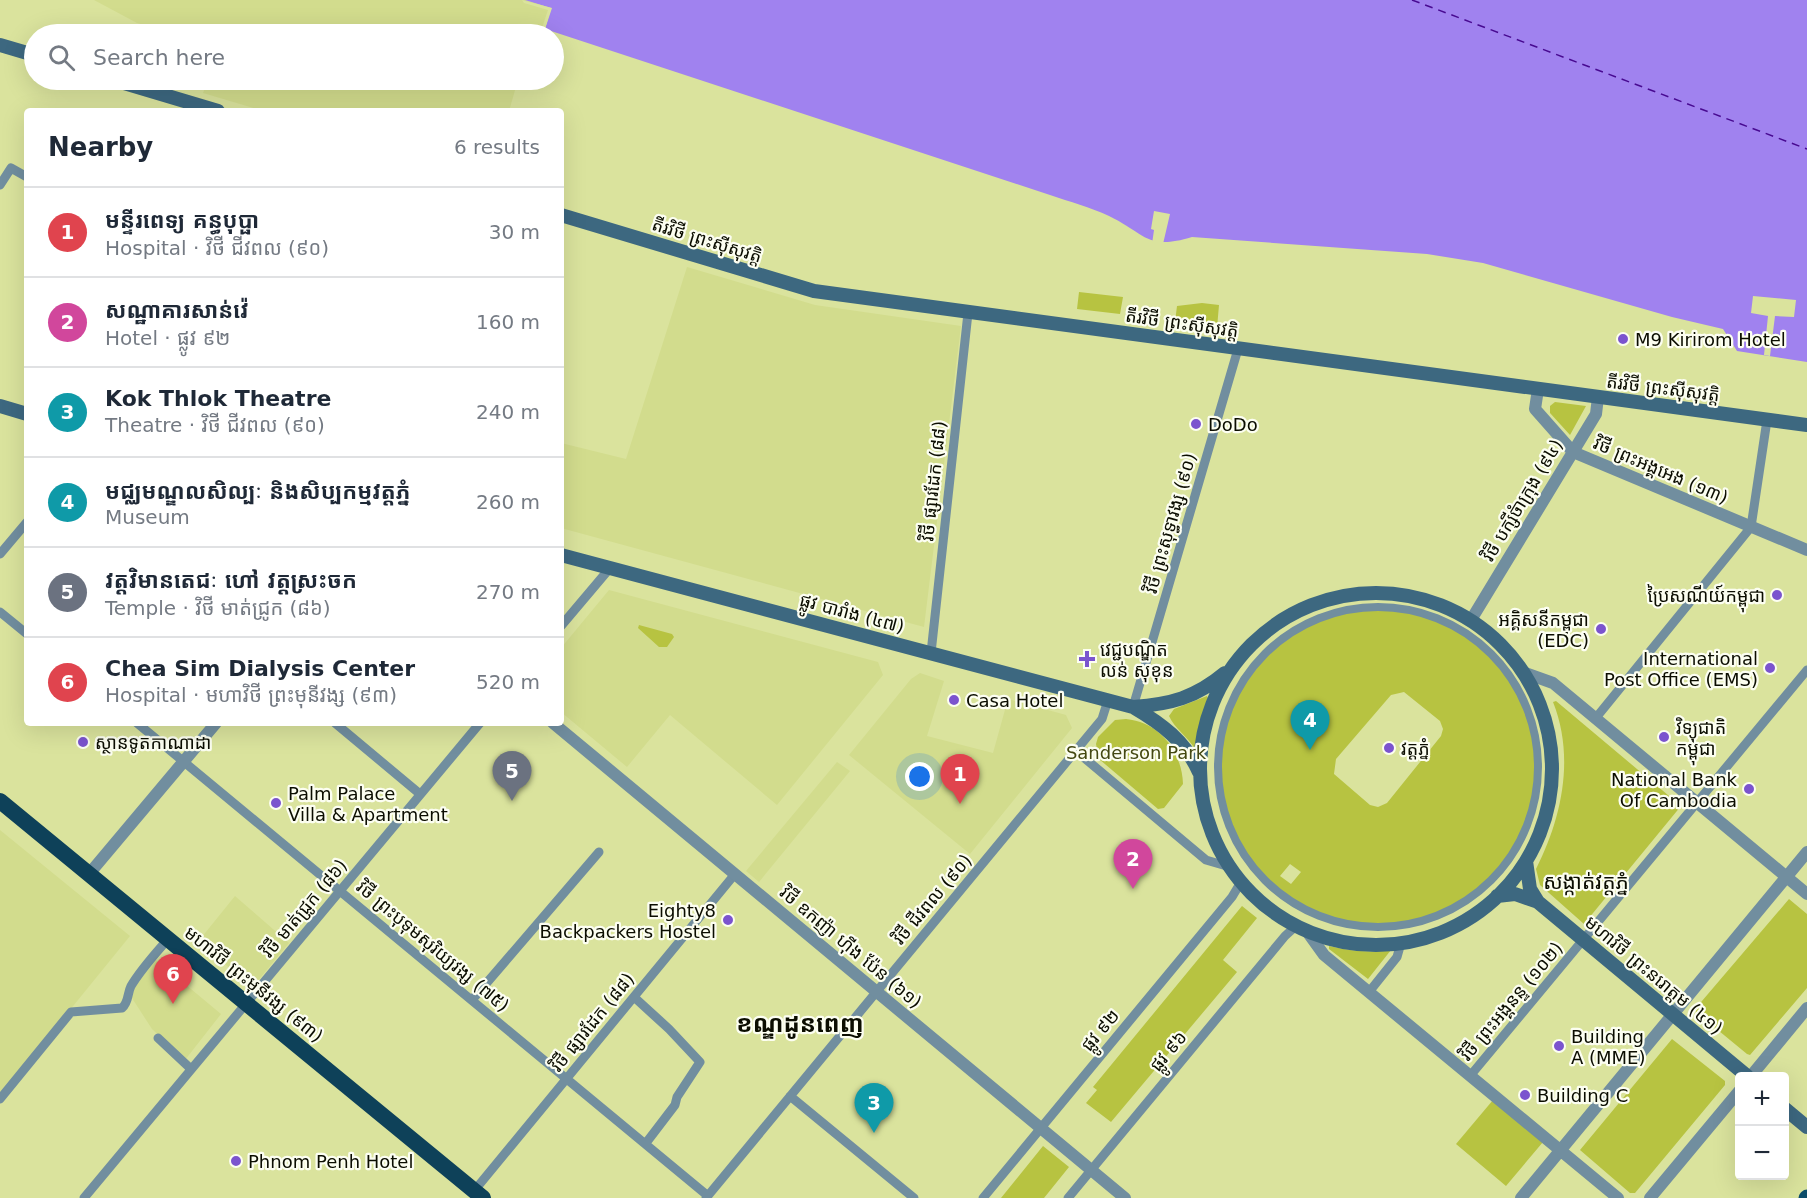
<!DOCTYPE html>
<meta charset="utf-8">
<style>
:root{--surface:#fff;--page:#f6f6f7;--text:#1f2937;--muted:#747a83;--line:#e0e1e3;--accent:#ea580c}
body{margin:0;font-family:"DejaVu Sans","Noto Sans Khmer",sans-serif;background:var(--page);color:var(--text)}
.controls{position:absolute;right:18px;bottom:18px;display:grid;overflow:hidden;border-radius:6px;box-shadow:0 6px 24px #0002}
.controls button{width:54px;height:54px;display:grid;place-items:center;padding:0;border:0;border-bottom:2px solid var(--line);background:var(--surface);color:var(--text);font:30px sans-serif}
.you{position:absolute;left:920px;top:777px;width:21px;height:21px;margin:-15px;border:4px solid #fff;border-radius:50%;background:#1a73e8;box-shadow:0 0 0 9px #1a73e833}
.badge{display:grid;place-items:center;width:39px;height:39px;border-radius:50%;background:var(--accent);color:#fff;font-size:20px;font-weight:700}
.pin{position:absolute;translate:-50% -50px;filter:drop-shadow(0 2px 3px #0008)}
.pin::after{content:'';position:absolute;top:32px;width:21px;height:18px;background:inherit;clip-path:polygon(0 0,100% 0,50% 100%)}
.list{margin:0;padding:0;list-style:none}
h2{display:flex;justify-content:space-between;align-items:center;height:78px;margin:0;padding:0 24px;font-size:26px}
h2 small{font-size:20px;font-weight:400;color:var(--muted)}
.list li{display:grid;grid-template-columns:39px 1fr auto;gap:18px;align-items:center;box-sizing:border-box;height:90px;padding:0 24px;border-top:2px solid var(--line)}
.list b{display:block;font-size:22px;white-space:nowrap}
.list p{margin:0;font-size:20px;white-space:nowrap;color:var(--muted)}
.list em{font-size:20px;font-style:normal;color:var(--muted)}
.icon{flex:none;width:33px;height:33px;fill:none;stroke:currentColor;stroke-width:2;stroke-linecap:round;stroke-linejoin:round}
.map{position:relative;flex:none;width:1807px;height:1198px;overflow:hidden}
.search{position:absolute;background:var(--surface);box-shadow:0 6px 24px #0002;left:24px;top:24px;width:540px;height:66px;display:flex;align-items:center;gap:15px;box-sizing:border-box;padding:0 21px;border-radius:33px;color:var(--muted);font-size:22px}
.panel{position:absolute;background:var(--surface);box-shadow:0 6px 24px #0002;left:24px;top:108px;width:540px;height:618px;border-radius:6px}
.map>svg:first-child{display:block}
</style>
<div class="map">
<svg width="1807" height="1198" viewBox="0 0 1807 1198">
<rect width="100%" height="100%" fill="#dae39d"/>
<path fill="#d2dc8d" d="M94,0H525L552,8L543,34H177L137,23Z
M208,80H518L509,111H264L203,93Z
M687,267L815,305L961,326L924,627L561,528V443L626,459Z
M609,590L878,662L883,675L777,805L670,715L627,767L561,712V648Z
M920,673L944,681L927,736L993,753L1008,699L1066,715L1072,728L970,854L849,755L911,679Z
M837,762L850,771L759,882L746,871Z
M0,830L130,936L0,1096Z
M235,896L289,943L256,983L252,985L197,943Z
M155,959L221,1014L185,1060L152,1029L130,995L142,975Z"/>
<path fill="#b7c341" fill-rule="evenodd" d="M1079,292L1123,297L1120,314L1077,309Z
M1202,303L1219,305L1217,328L1175,322L1177,306Z
M1555,402L1586,406L1570,435L1550,413V406Z
M1378,608C1408,610 1438,616 1464,633C1561,694 1559,836 1465,898C1443,913 1417,923 1390,925C1358,928 1326,920 1299,905C1266,887 1242,857 1229,822C1200,745 1239,655 1315,621C1335,612 1356,609 1378,608ZM1404,692L1440,721L1443,729L1441,736L1387,803L1378,807L1370,805L1334,774L1336,759L1391,695ZM1290,864L1301,872L1291,884L1280,876Z
M639,625L672,634L674,637L667,647H659L638,628Z
M1207,696L1208,698L1195,749C1188,737 1174,728 1169,716L1174,709Z
M1556,701L1681,806L1584,924L1540,885L1536,869C1562,818 1575,757 1553,702Z
M1126,719C1160,722 1182,752 1183,784L1164,808L1158,809L1099,759L1096,744L1098,737L1115,720Z
M1789,899L1807,914V988L1750,1055L1747,1054L1696,1012V1008Z
M1242,906L1257,918L1223,960L1237,972L1111,1122L1086,1103L1097,1090L1093,1087Z
M1329,946C1350,951 1369,953 1391,950L1368,979L1329,949Z
M1672,1039L1725,1081V1085L1635,1193H1630L1580,1150Z
M1493,1100L1543,1142L1506,1186L1456,1144Z
M1043,1146L1069,1167L1044,1198H1001Z"/>
<path fill="#a082ef" d="M525,0H1807V362L1737,351L1723,329L1672,317L1483,263L1427,254L1192,237C1146,251 1145,233 1109,216C1090,207 1070,202 1050,195L545,29L551,8Z"/>
<path fill="#dae39d" d="M522,0L552,8L544,32L542,28L548,10L524,3Z
M1154,211L1170,214L1163,244H1152L1154,230L1151,229Z
M1753,296L1796,300L1794,317L1775,316L1770,356L1764,355L1768,316L1751,313Z"/>
<g fill="none" stroke-linecap="round" stroke-linejoin="round">
<path stroke="#480a91" stroke-width="1.5" stroke-dasharray="8 6" stroke-linecap="butt" d="M1412,0L1807,149"/>
<path stroke="#718e9f" stroke-width="8" d="M1218 767a160 160 0 1 1 320 0a160 160 0 1 1-320 0Z"/>
<path stroke="#718e9f" stroke-width="9" d="M0,185L11,168L27,177
M0,554L27,522
M0,612L27,634
M561,626L610,568
M931,653L968,313
M1133,707L1238,349
M1595,719L1751,527L1767,420
M137,723L708,1196
M335,723L420,794
M1076,751L1206,860L1230,867
M1369,992L1397,957L1401,943
M634,997L669,1029L700,1062L677,1097L675,1105L646,1143
M472,1000L599,852
M158,1038L191,1069
M1470,1076L1807,670
M790,1096L914,1198
M0,1099L71,1012L122,1008C129,1002 127,994 131,986C141,969 155,954 168,939
M474,1191L735,874
M84,1198L480,723
M706,1198L1102,719L1108,700
M983,1198L1232,897L1241,882
M1068,1198L1285,936L1296,926"/>
<path stroke="#718e9f" stroke-width="12" d="M1538,389L1535,409L1573,452L1807,550
M1471,620L1596,414L1598,397
M1525,673L1553,683L1807,894
M553,723L1125,1198
M89,874L216,723
M1306,930L1324,955L1618,1198
M1751,1076L1807,1008
M1521,1198L1807,852
M1650,1198L1740,1090"/>
<path stroke="#3d6880" stroke-width="14" d="M0,45L34,55
M114,80L218,111
M561,215L814,291L1807,425
M0,406L27,414
M561,555L1133,707C1162,724 1185,741 1199,772
M1200 769a176 176 0 1 1 352 0a176 176 0 1 1-352 0Z
M1133,707C1171,704 1195,698 1225,673
M1526,861L1530,889L1538,902L1747,1076
M1497,896L1515,894L1538,902
M1784,1108L1807,1127"/>
<path stroke="#0d4d6a" stroke-width="15" d="M1806,1198L1807,1197"/>
<path stroke="#0e4159" stroke-width="16" d="M0,801L483,1198"/>
</g>
<g fill="#7b54ce" stroke="#fcfef1" stroke-width="2">
<circle cx="1623" cy="339" r="6"/>
<circle cx="1196" cy="424" r="6"/>
<circle cx="1777" cy="595" r="6"/>
<circle cx="1601" cy="629" r="6"/>
<path d="M1084 650h6v6h6v6h-6v6h-6v-6h-6v-6h6z"/>
<circle cx="1770" cy="668" r="6"/>
<circle cx="954" cy="700" r="6"/>
<circle cx="1664" cy="737" r="6"/>
<circle cx="83" cy="742" r="6"/>
<circle cx="1389" cy="748" r="6"/>
<circle cx="1749" cy="789" r="6"/>
<circle cx="276" cy="803" r="6"/>
<circle cx="728" cy="920" r="6"/>
<circle cx="1559" cy="1046" r="6"/>
<circle cx="1525" cy="1095" r="6"/>
<circle cx="236" cy="1161" r="6"/>
</g>
<g text-anchor="middle" dominant-baseline="central" stroke-width="4.5" stroke-linejoin="round" paint-order="stroke">
<g font-size="18" fill="#0b0d00" stroke="#fcfef1">
<text transform="translate(707 240) rotate(17)">តីរវិថី ព្រះស៊ីសុវត្តិ</text>
<text transform="translate(1182 323) rotate(8)">តីរវិថី ព្រះស៊ីសុវត្តិ</text>
<text transform="translate(1663 388) rotate(7)">តីរវិថី ព្រះស៊ីសុវត្តិ</text>
<text transform="translate(1661 470) rotate(23)">វិថី ព្រះអង្គអេង (១៣)</text>
<text transform="translate(933 481) rotate(-84)">វិថី ផ្សារដែក (៨៨)</text>
<text transform="translate(1522 500) rotate(-59)">វិថី បក្សីចំាក្រុង (៩៤)</text>
<text transform="translate(1170 523) rotate(-74)">វិថី ព្រះសុទ្ធាវង្ស (៩០)</text>
<text transform="translate(852 613) rotate(15)">ផ្លូវ បារាំង (៤៧)</text>
<text transform="translate(932 899) rotate(-50)">វិថី ជីវពល (៩០)</text>
<text transform="translate(304 908) rotate(-50)">វិថី មាត់ជ្រូក (៨៦)</text>
<text transform="translate(433 946) rotate(40)">វិថី ព្រះបុទុមសុរិយ្យវង្ស (៧៥)</text>
<text transform="translate(851 947) rotate(40)">វិថី ឧកញ៉ា ហ៊ីង ប៉ែន (៦១)</text>
<text transform="translate(1654 975) rotate(40)">មហាវិថី ព្រះនរោត្តម (៤១)</text>
<text transform="translate(254 984) rotate(39)">មហាវិថី ព្រះមុនីវង្ស (៩៣)</text>
<text transform="translate(1511 1001) rotate(-50)">វិថី ព្រះអង្គនន្ទ (១០២)</text>
<text transform="translate(592 1022) rotate(-51)">វិថី ផ្សារដែក (៨៨)</text>
<text transform="translate(1100 1030) rotate(-50)">ផ្លូវ ៩២</text>
<text transform="translate(1168 1051) rotate(-50)">ផ្លូវ ៩៦</text>
</g>
<g font-size="18" fill="#0b0d00" stroke="#fcfef1" text-anchor="start">
<text x="1635" y="339">M9 Kirirom Hotel</text>
<text x="1208" y="424">DoDo</text>
<text x="1765" y="595" text-anchor="end">ប្រៃសណីយ៍កម្ពុជា</text>
<text x="1589" y="619" text-anchor="end">អគ្គិសនីកម្ពុជា<tspan x="1589" dy="21">(EDC)</tspan></text>
<text x="1100" y="649">វេជ្ជបណ្ឌិត<tspan x="1100" dy="21">លន់ សុខុន</tspan></text>
<text x="1758" y="658" text-anchor="end">International<tspan x="1758" dy="21">Post Office (EMS)</tspan></text>
<text x="966" y="700">Casa Hotel</text>
<text x="1676" y="727">វិទ្យុជាតិ<tspan x="1676" dy="21">កម្ពុជា</tspan></text>
<text x="95" y="742">ស្ថានទូតកាណាដា</text>
<text x="1401" y="748">វត្ដភ្នំ</text>
<text x="1737" y="779" text-anchor="end">National Bank<tspan x="1737" dy="21">Of Cambodia</tspan></text>
<text x="288" y="793">Palm Palace<tspan x="288" dy="21">Villa &amp; Apartment</tspan></text>
<text x="716" y="910" text-anchor="end">Eighty8<tspan x="716" dy="21">Backpackers Hostel</tspan></text>
<text x="1571" y="1036">Building<tspan x="1571" dy="21">A (MME)</tspan></text>
<text x="1537" y="1095">Building C</text>
<text x="248" y="1161">Phnom Penh Hotel</text>
</g>
<g font-size="18" fill="#434811" stroke="#fcfef1">
<text x="1136" y="752">Sanderson Park</text>
</g>
<g font-size="21" fill="#0b0d00" stroke="#fcfef1">
<text x="1586" y="882">សង្កាត់វត្តភ្នំ</text>
</g>
<g font-size="24" font-weight="bold" fill="#0b0d00" stroke="#fcfef1">
<text x="800" y="1024">ខណ្ឌដូនពេញ</text>
</g>
</g>
</svg>
<div class="controls">
<button>+</button>
<button>−</button>
</div>
<div class="you"></div>
<div class="pin badge" style="left:960px;top:804px;background:#e0444e">1</div>
<div class="pin badge" style="left:1133px;top:889px;background:#d1479c">2</div>
<div class="pin badge" style="left:874px;top:1133px;background:#0f9aa8">3</div>
<div class="pin badge" style="left:1310px;top:750px;background:#0f9aa8">4</div>
<div class="pin badge" style="left:512px;top:801px;background:#6b7280">5</div>
<div class="pin badge" style="left:173px;top:1004px;background:#e0444e">6</div>
<div class="search"><svg class="icon" aria-label="search" viewBox="0 0 24 24"><circle cx="10" cy="10" r="6"/><path d="M15 15l6 6"/></svg>Search here</div>
<section class="panel">
<h2>Nearby<small>6 results</small></h2>
<ul class="list">
<li><span class="badge" style="background:#e0444e">1</span><div><b>មន្ទីរពេទ្យ គន្ធបុប្ផា</b><p>Hospital · វិថី ជីវពល (៩០)</p></div><em>30 m</em></li>
<li><span class="badge" style="background:#d1479c">2</span><div><b>សណ្ឋាគារសាន់វ៉េ</b><p>Hotel · ផ្លូវ ៩២</p></div><em>160 m</em></li>
<li><span class="badge" style="background:#0f9aa8">3</span><div><b>Kok Thlok Theatre</b><p>Theatre · វិថី ជីវពល (៩០)</p></div><em>240 m</em></li>
<li><span class="badge" style="background:#0f9aa8">4</span><div><b>មជ្ឈមណ្ឌលសិល្បៈ និងសិប្បកម្មវត្តភ្នំ</b><p>Museum</p></div><em>260 m</em></li>
<li><span class="badge" style="background:#6b7280">5</span><div><b>វត្តវិមានតេជៈ ហៅ វត្តស្រះចក</b><p>Temple · វិថី មាត់ជ្រូក (៨៦)</p></div><em>270 m</em></li>
<li><span class="badge" style="background:#e0444e">6</span><div><b>Chea Sim Dialysis Center</b><p>Hospital · មហាវិថី ព្រះមុនីវង្ស (៩៣)</p></div><em>520 m</em></li>
</ul>
</section>
</div>
